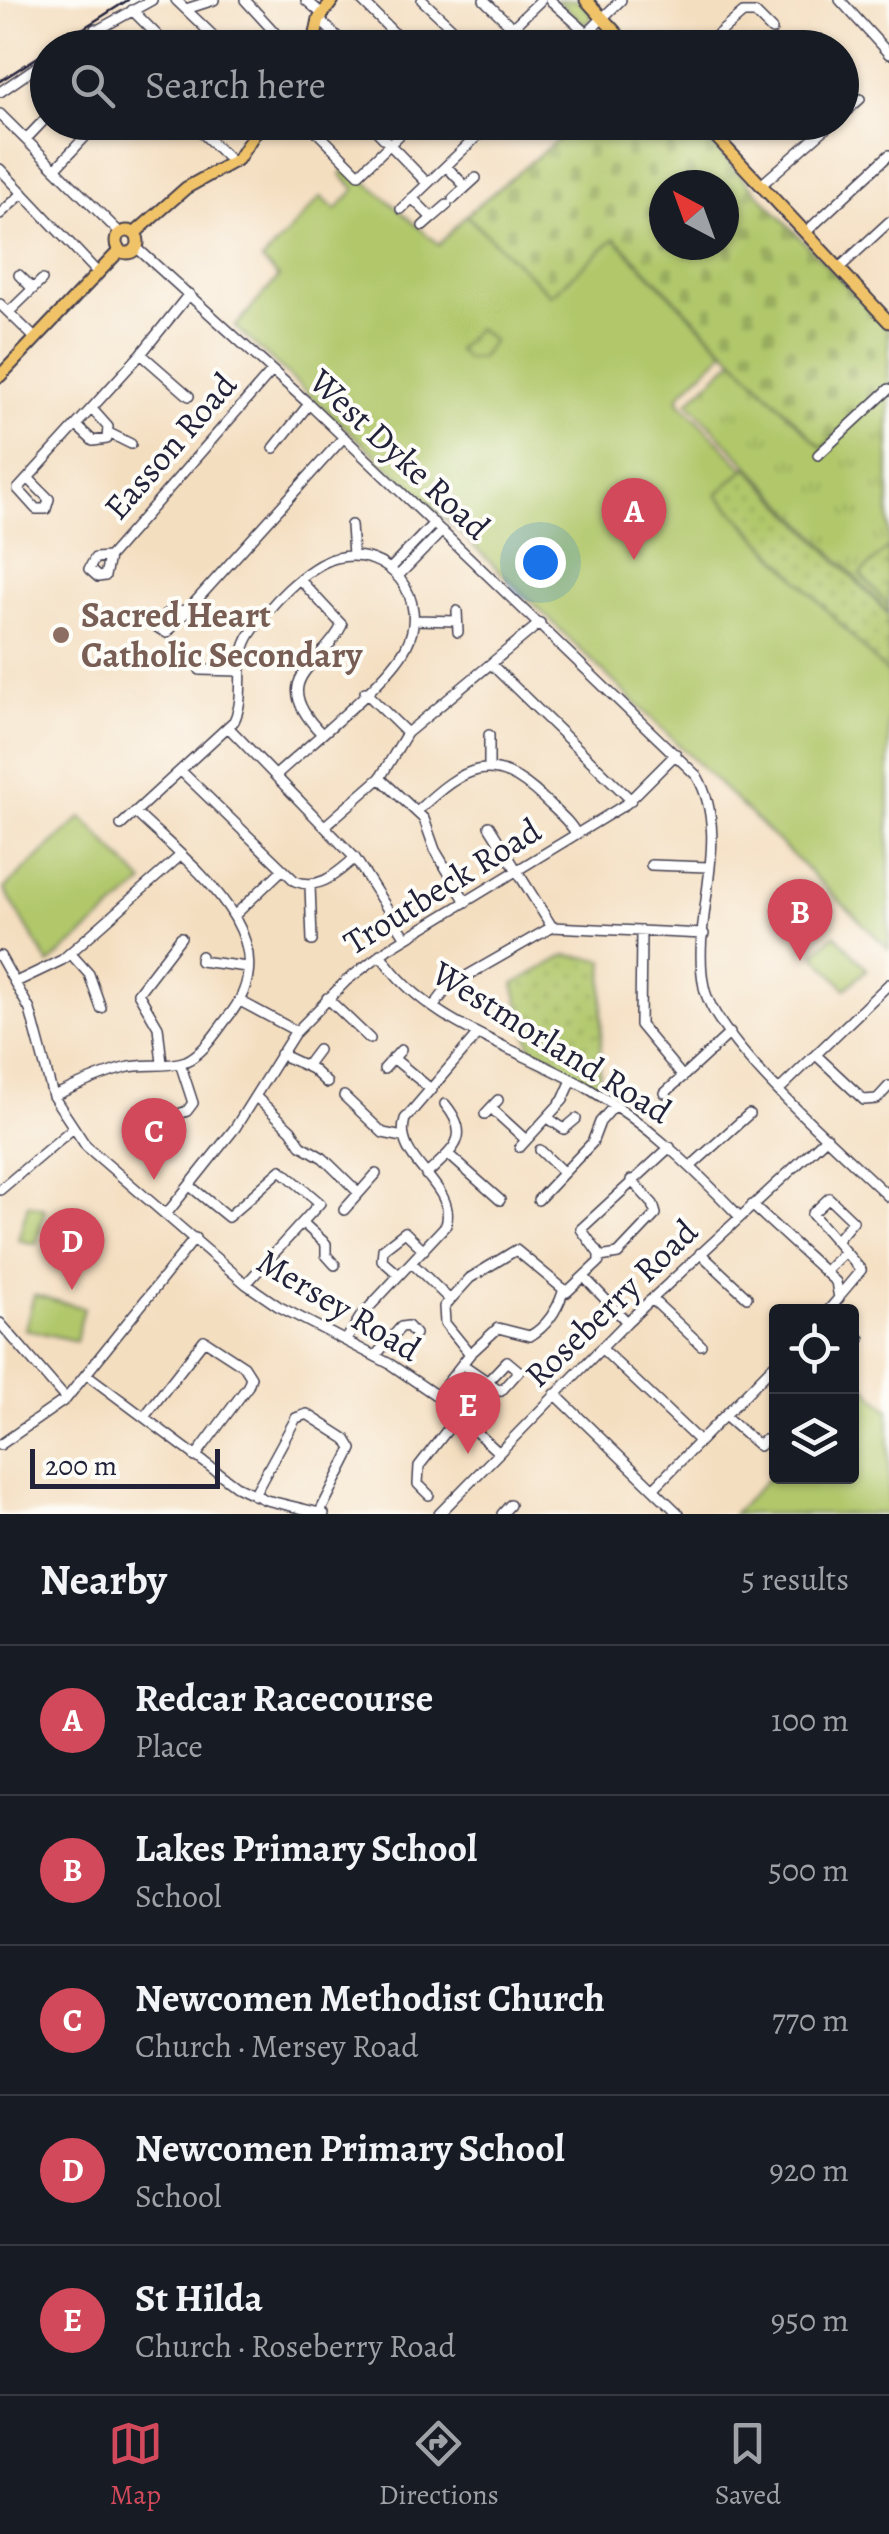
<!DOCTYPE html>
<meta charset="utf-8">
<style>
:root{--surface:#171b24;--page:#20242c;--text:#f1f3f6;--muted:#9ea1a6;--line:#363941;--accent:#d1495b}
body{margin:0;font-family:Alegreya,serif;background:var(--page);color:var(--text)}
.controls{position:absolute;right:30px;bottom:30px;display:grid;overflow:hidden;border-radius:10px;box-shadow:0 2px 8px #0004}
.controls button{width:90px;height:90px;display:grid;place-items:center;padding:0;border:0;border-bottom:2px solid var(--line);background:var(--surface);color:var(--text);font:50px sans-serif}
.compass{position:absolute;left:649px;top:170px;width:90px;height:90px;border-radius:50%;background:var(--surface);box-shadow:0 2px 8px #0004;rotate:319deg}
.scale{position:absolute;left:30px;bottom:25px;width:190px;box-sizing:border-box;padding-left:10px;border:5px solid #22223b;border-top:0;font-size:28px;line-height:35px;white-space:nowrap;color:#22223b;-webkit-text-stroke:8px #fdfcf7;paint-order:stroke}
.you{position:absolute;left:540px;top:562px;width:35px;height:35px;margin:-25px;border:8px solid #fff;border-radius:50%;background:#1a73e8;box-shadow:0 0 0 15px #1a73e833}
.badge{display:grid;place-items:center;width:65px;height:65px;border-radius:50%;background:var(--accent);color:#fff;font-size:32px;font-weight:700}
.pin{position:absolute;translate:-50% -82px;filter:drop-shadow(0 2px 5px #0008)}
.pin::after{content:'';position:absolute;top:52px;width:35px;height:30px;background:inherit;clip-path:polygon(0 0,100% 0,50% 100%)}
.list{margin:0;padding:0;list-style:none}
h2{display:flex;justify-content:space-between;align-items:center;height:130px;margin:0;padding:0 40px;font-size:42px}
h2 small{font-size:32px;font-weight:400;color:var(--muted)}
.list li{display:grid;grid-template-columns:65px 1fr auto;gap:30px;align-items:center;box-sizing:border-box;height:150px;padding:0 40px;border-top:2px solid var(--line)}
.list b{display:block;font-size:38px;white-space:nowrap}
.list p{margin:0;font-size:32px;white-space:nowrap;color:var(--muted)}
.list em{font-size:32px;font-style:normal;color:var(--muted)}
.icon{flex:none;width:55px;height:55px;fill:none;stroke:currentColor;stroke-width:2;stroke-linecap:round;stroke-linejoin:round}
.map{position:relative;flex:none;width:889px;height:1514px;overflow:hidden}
.search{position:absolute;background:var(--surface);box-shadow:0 2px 8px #0004;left:30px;right:30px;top:30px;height:110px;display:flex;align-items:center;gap:25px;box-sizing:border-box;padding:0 35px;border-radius:55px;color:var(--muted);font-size:38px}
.sheet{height:880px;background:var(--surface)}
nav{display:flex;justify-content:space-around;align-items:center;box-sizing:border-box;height:140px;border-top:2px solid var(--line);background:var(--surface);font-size:28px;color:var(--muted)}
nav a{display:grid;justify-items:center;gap:5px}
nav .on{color:var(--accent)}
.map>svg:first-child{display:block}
</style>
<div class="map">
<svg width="889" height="1514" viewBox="0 0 889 1514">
<defs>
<pattern id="cemetery-stones" width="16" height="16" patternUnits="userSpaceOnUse" patternTransform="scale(2.5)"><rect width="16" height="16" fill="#b1c76b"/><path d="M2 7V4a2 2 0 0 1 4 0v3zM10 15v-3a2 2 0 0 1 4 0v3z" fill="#98ab5e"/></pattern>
<pattern id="park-tufts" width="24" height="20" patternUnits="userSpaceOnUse" patternTransform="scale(2.5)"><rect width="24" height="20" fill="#b1c76b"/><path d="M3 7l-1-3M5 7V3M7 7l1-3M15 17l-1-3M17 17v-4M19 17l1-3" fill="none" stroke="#98ab5e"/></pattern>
<pattern id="garden-dots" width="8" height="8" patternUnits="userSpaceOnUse" patternTransform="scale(2.5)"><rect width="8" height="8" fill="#b1c76b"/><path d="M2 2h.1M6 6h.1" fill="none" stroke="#98ab5e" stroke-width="1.8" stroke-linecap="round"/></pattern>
</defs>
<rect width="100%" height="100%" fill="#fdfcf7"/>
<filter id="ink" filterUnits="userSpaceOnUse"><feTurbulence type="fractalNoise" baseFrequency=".01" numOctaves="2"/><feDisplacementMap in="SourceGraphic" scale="20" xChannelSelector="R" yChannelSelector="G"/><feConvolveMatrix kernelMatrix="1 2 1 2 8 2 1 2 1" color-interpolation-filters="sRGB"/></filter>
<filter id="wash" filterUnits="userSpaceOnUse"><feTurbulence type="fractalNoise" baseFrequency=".0048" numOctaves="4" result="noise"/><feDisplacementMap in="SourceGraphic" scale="40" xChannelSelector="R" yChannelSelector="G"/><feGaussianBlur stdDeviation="2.25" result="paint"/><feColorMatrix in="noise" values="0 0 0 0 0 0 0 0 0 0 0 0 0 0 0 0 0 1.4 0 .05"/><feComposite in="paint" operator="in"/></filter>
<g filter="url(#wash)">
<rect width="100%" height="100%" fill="#f4dec0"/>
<path fill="#b1c76b" stroke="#6a7453" stroke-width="2.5" d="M347,165L356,177L359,175L439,245L466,215L550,294L614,238L725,351L680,394L679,401L745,469L717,495L889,675V949L449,522L235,327L279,277L262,261L321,197L336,210L355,189L341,175Z
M82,817L144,883L49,964L4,889Z
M835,934L867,969L846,989L814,954Z
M28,1204L45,1209L36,1244L18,1240Z
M34,1295L84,1308L76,1341L25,1329Z
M862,1384L889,1410V1514H733L776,1470V1476H852V1394Z"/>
<path fill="url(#cemetery-stones)" stroke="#6a7453" stroke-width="2.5" fill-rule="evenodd" d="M578,123H691L889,331V385L822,448L615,238L551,295L466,215ZM664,185H724V245H664Z"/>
<path fill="url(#park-tufts)" stroke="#6a7453" stroke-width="2.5" d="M477,328L493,341L480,358L466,359L457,350Z
M734,359L822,448L889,385V613L688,402Z"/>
<path fill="url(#garden-dots)" stroke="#6a7453" stroke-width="2.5" d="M556,0H579L594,16L585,25Z
M747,467L889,615V675L717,494Z
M889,547V606L860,574Z
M566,955L604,960L599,1089L533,1056L514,984Z"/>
</g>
<g filter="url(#ink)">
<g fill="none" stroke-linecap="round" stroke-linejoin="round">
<defs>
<path id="minor" d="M176,0L226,48
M245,0L289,48
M306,0L321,13
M361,0L409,48
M422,0L473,48
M484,0L512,27
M550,0L587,33
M840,0L889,54
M186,9L214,0
M132,10L170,48
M319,19L349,48
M95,29L114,48
M65,48L152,0
M491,48L541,0
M572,48L621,0
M702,48L743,13H755L772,30
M0,92L48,59
M0,114L120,233
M842,115L860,99
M191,122L233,163
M307,122L359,174L413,122
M368,122L427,183
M26,139L48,116
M446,166L466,187
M56,168L99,122
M0,169L98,273
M761,185L833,122
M412,198L432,218L423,226
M453,199L476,178
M401,209L492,122
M0,214L23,193
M432,218L447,205
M806,232L889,155
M136,247L309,404L697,776C733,839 690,918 704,987C716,1044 844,1153 889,1197
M839,268L889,222
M19,275L33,289
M0,304L36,339
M9,312L42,280
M141,354L189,396
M77,426L93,441L107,439L108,427L92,409
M109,433L131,444
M274,448L309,404
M818,455L889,389
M29,479L49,499L46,509H36L18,489L141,354L189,294
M351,525L353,556
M109,557L95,558L89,569L98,577L105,576L109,557L272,371
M391,568L434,523
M399,575L442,531
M301,581L342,625C322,668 266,676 321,733
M189,609L166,614L158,628L167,633L344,437
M457,611L458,632
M416,620L457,621
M492,665L631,800
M200,670L239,671
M365,692L407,733
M229,728L355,858L406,938
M489,735V768
M181,771L295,881C320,891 337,873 355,858
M380,778L424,819L435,850L466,902
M417,811C464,767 492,749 544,799C555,810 570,821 576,834
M121,825L234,721C248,692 232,661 251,633C267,608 306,566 336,558C389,545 431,599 406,647C389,681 307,746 276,775
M326,825L380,778L407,733L540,623
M489,826L552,927
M651,865L708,867
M310,885L312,941
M236,914L282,870
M641,931L640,1025L683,1077
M70,953L89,974L101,1008
M380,954C427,1026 518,1047 589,1089C647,1123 694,1169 740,1217
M0,956L30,1010L53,1096L86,1146L246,1284L278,1306L390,1364L437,1396L498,1452
M201,956L200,961L247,967
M16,982L62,960L180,856
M327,998L370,1039
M240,1001L296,1031
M434,1006L449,986L552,927L704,934
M280,1054L312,1069L327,1083
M816,1055L864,1100L877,1099L889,1086
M393,1058L432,1090
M162,1063L158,1027L138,993L181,937
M306,1066L318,1050
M384,1069L401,1050
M780,1089L889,984
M665,1093L730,1033
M53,1096C77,1086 100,1074 125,1068C144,1063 168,1068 186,1061C204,1053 216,1032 228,1017C294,937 186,862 135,812
M344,1096L383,1133L403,1137
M256,1097L291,1130L301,1145L323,1158L359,1193
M491,1108L526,1140
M485,1114L498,1100
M548,1118L564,1129L576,1119
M162,1129L160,1121L187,1111L193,1103L180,1063
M520,1147L563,1100L572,1080
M540,1150L563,1172
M448,1154L500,1200
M691,1166L749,1114
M426,1175C453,1149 473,1138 445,1104
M190,1186L228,1217L281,1170L320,1203L246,1284
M0,1190L72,1129
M538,1200L592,1143L600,1122L614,1106
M752,1205L836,1282L839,1298L827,1312
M344,1210L376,1174
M168,1212L235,1128L294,1034L346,981L388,949L626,804L676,754
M303,1223L326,1244V1255L335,1265
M836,1241L853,1221L829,1198L812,1214L861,1270L840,1295
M700,1253L747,1297
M600,1257L618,1254L656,1214L653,1204L631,1180
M412,1263L450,1300L470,1278L516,1250L567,1292L599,1262V1254L581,1229L670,1147
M825,1272L845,1252
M399,1275L382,1260L383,1249L405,1232L424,1250
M584,1277L627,1322
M652,1299L701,1345
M450,1300L444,1307L445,1323L470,1354
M0,1323L66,1399
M346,1340L361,1316L446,1225C458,1184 392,1161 405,1119L478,1034
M601,1348L699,1441
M852,1348L860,1339
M375,1356L401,1327L408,1326L415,1334
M462,1364L501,1391L519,1371L507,1361L487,1382
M86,1374L236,1486L266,1500L324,1514
M555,1394L679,1514
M437,1396L470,1354L498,1328L530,1336C547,1326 557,1311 563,1292
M725,1416L759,1446L764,1440
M144,1417L204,1340L244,1366L251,1377L248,1386L195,1457
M0,1445L66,1399L195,1238
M653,1489L776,1363
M254,1495L296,1418L307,1414L346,1439L352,1449L320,1512
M429,1495L418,1484L419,1466L459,1415
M439,1514L627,1322L827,1137
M502,1514L510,1505"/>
<path id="major" d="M586,0L630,48
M313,48L319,19L333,0
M702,122L889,322
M116 242a11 11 0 1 1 22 0a11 11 0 1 1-22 0Z
M135,233L186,188L238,159L262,122
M0,376L120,250"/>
</defs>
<use href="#minor" stroke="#423e4f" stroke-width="12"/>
<use href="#major" stroke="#423e4f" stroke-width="15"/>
<use href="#minor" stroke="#fff" stroke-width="9"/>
<use href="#major" stroke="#f1c369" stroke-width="11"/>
<path stroke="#22223b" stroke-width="2.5" d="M0,81L128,0"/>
</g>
</g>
<circle fill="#8d6e63" stroke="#fdfcf7" stroke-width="4" cx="61" cy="635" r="10"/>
<g text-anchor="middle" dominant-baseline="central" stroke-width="8" stroke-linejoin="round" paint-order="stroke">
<g font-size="35" fill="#22223b" stroke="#fdfcf7">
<text transform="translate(170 446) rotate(-49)">Easson Road</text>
<text transform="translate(400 454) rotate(43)">West Dyke Road</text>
<text transform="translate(442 886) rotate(-32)">Troutbeck Road</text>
<text transform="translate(552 1042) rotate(32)">Westmorland Road</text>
<text transform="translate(611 1303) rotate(-44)">Roseberry Road</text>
<text transform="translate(339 1305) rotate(31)">Mersey Road</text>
</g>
<g font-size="35" font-weight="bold" fill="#785e54" stroke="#fdfcf7" text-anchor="start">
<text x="81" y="615">Sacred Heart<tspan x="81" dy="40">Catholic Secondary</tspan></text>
</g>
</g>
</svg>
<div class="controls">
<button><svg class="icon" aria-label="locate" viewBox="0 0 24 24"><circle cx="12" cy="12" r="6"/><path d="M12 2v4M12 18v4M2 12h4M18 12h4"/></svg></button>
<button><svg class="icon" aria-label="layers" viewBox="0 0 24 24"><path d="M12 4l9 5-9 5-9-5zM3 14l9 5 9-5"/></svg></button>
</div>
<svg class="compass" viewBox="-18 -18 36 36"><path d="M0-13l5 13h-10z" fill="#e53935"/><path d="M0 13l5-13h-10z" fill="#9ea1a6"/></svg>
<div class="scale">200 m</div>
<div class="you"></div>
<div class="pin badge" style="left:634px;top:560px">A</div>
<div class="pin badge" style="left:800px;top:961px">B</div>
<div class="pin badge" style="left:154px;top:1180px">C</div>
<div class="pin badge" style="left:72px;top:1290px">D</div>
<div class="pin badge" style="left:468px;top:1454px">E</div>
<div class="search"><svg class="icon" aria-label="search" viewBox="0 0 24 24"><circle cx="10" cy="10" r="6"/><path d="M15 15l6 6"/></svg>Search here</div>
</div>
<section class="sheet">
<h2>Nearby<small>5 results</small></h2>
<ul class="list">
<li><span class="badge">A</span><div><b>Redcar Racecourse</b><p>Place</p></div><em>100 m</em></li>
<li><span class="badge">B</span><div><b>Lakes Primary School</b><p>School</p></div><em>500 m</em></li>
<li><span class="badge">C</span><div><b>Newcomen Methodist Church</b><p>Church · Mersey Road</p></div><em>770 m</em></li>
<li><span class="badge">D</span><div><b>Newcomen Primary School</b><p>School</p></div><em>920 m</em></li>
<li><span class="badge">E</span><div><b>St Hilda</b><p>Church · Roseberry Road</p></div><em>950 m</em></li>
</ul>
</section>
<nav>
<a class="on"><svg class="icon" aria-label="map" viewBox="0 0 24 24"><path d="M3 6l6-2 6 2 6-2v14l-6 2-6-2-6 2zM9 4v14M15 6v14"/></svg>Map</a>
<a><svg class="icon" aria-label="directions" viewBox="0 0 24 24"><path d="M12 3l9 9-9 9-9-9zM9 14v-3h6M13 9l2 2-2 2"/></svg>Directions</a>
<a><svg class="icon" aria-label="saved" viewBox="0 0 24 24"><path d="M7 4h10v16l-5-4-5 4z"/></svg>Saved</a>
</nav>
